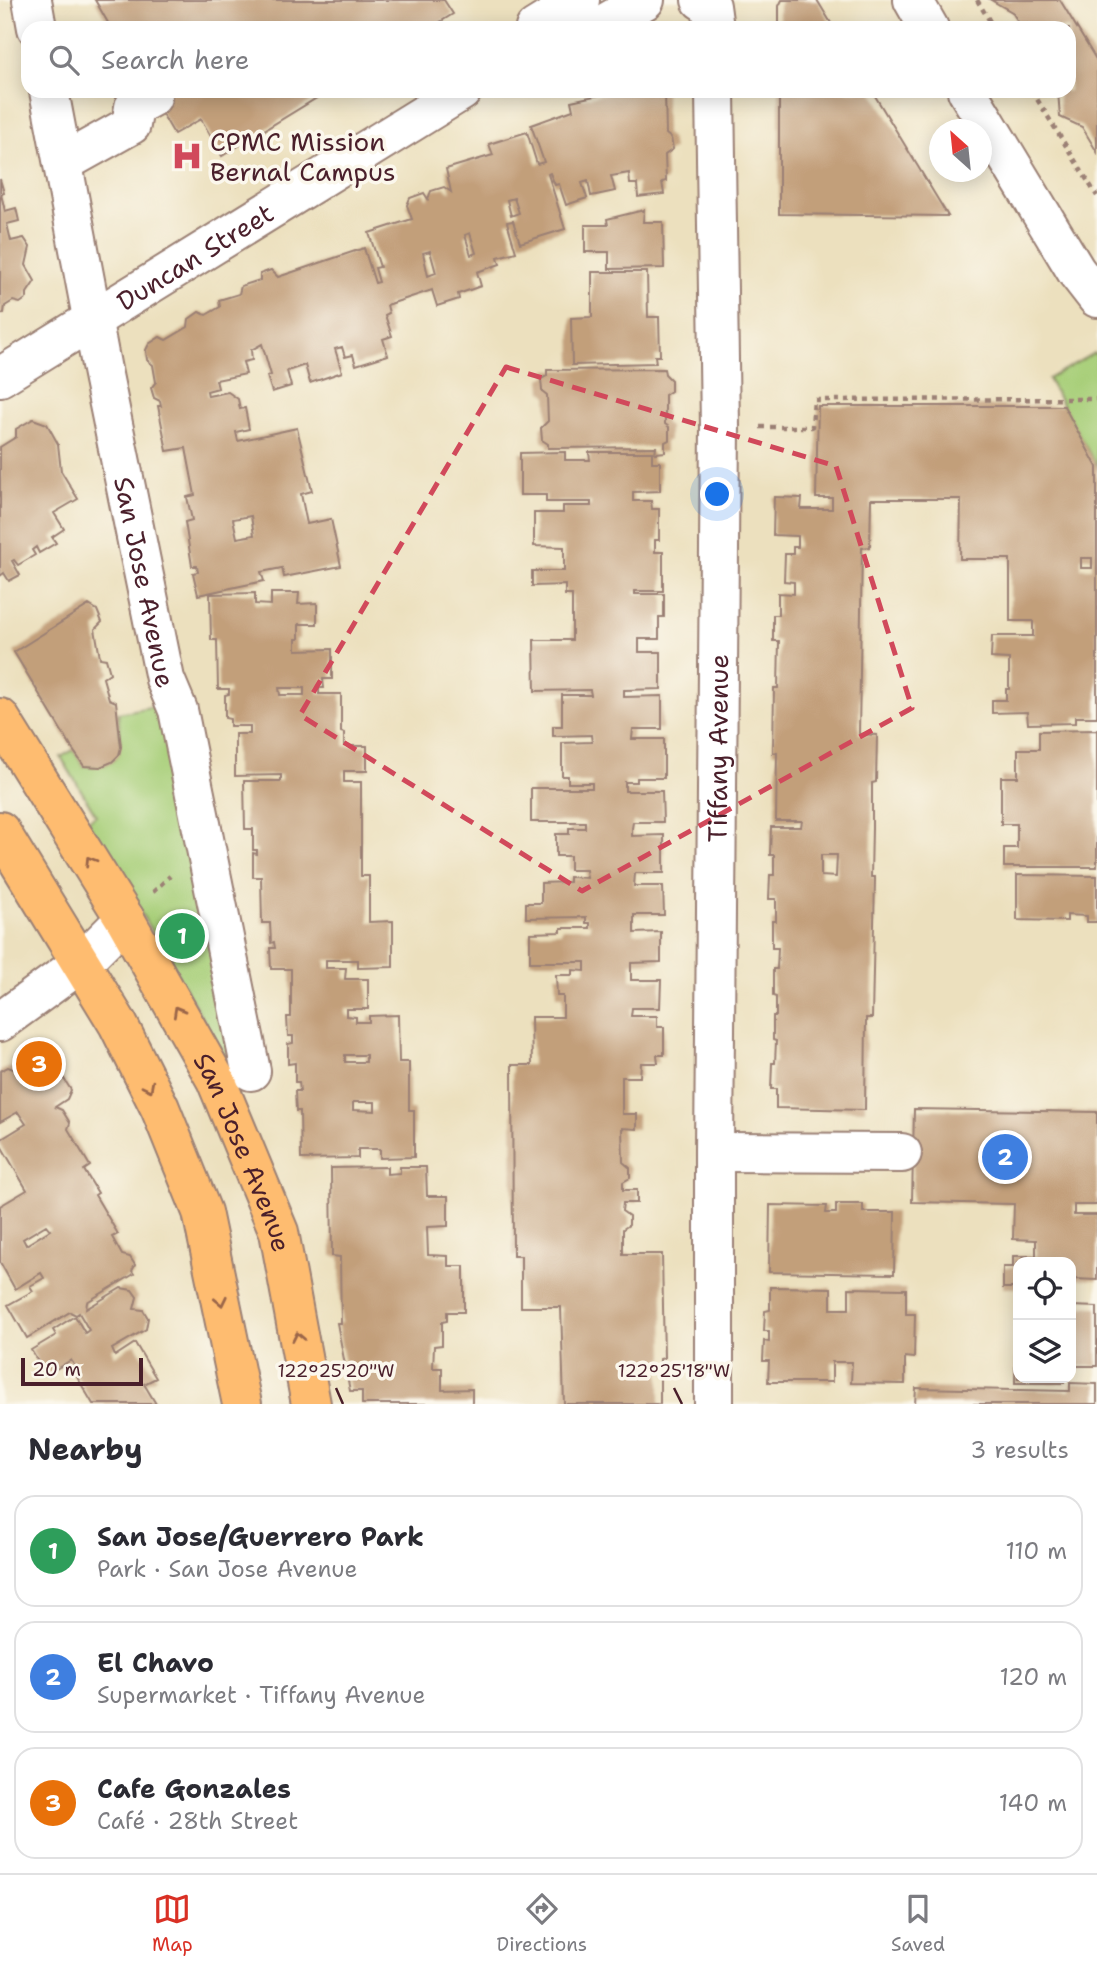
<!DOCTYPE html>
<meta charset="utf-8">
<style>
:root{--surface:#fff;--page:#f7f7f7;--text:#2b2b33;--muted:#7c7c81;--line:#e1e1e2;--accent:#d93025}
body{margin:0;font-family:"Shantell Sans",sans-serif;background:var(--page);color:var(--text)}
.controls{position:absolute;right:21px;bottom:21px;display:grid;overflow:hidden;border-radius:14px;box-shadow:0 4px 18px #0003}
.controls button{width:63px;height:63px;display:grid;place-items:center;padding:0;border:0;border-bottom:2px solid var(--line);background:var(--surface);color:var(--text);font:35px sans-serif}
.compass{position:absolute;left:929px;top:119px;width:63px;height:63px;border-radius:50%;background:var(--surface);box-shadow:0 4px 18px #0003;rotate:333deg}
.scale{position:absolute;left:21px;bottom:18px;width:122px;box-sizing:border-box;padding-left:7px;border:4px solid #4a1f2b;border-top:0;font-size:19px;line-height:24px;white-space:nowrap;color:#4a1f2b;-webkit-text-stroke:5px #fbf7ec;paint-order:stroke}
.you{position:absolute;left:718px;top:495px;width:24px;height:24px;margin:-18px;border:5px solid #fff;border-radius:50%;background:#1a73e8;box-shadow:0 0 0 10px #1a73e833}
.badge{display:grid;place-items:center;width:46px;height:46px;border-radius:50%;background:var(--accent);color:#fff;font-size:23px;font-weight:700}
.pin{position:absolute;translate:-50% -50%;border:4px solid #fff;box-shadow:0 2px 7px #0006}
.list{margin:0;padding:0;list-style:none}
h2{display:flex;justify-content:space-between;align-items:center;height:91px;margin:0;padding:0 28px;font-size:30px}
h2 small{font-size:23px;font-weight:400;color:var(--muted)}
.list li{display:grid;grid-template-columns:46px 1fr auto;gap:21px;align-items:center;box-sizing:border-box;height:112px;margin:0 14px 14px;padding:0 14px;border:2px solid var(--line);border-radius:21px}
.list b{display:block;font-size:26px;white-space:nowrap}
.list p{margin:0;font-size:23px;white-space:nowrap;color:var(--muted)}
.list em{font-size:23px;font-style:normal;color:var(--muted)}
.icon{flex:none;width:38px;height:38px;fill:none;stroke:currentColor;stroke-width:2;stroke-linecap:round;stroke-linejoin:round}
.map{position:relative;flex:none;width:1097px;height:1404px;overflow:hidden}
.search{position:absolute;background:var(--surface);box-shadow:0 4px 18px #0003;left:21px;right:21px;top:21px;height:77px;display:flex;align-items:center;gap:18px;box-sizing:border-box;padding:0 24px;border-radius:21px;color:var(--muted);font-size:26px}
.sheet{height:469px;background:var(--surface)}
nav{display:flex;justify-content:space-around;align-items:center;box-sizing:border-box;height:98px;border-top:2px solid var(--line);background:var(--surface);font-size:19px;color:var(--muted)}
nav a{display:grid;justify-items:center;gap:4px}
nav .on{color:var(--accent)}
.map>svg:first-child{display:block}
</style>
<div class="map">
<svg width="1097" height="1404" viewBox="0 0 1097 1404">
<rect width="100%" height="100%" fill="#fbf7ec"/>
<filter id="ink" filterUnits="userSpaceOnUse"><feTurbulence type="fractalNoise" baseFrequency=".0143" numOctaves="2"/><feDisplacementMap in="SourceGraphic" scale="14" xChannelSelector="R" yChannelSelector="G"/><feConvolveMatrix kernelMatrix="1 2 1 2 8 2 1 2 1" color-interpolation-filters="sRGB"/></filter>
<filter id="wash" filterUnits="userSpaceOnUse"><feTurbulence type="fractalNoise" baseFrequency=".00686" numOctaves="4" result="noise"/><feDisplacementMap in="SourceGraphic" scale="28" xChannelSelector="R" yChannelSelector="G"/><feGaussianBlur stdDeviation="1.57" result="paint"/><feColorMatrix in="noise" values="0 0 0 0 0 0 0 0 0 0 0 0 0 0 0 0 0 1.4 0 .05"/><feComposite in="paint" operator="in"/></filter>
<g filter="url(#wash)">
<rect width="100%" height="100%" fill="#ece0be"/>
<path fill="#a8cf79" stroke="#797752" stroke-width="2" d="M1094,353L1097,356V467L1048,379Z
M150,707L161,712L237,1077L87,821L96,815L61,757L73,750L84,766C127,770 121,744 118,713Z"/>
<g id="blocks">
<path fill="#c29f7a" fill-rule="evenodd" d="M95,0H444L453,14L430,28H111Z
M782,0H817L834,28H779V6Z
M991,0H1060L1097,61V152L1082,127L1060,117L1058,91H1069V28H1022L1012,12Z
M149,91H328L222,156L201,119L174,134Z
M618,91H665L666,134L671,138L673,149L665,155L666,181L662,182L664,194L638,197L637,184H630L629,173L611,176L615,191L591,196L588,181L582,183L587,198L566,205L559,184L555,185L550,173L548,174L565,229L520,243L513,221L507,222L516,252L498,257L500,264L477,272L481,286L458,294L459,299L437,306L432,290L387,305L389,313L385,315L392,336L383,339L388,355L356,365L353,355L345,357L342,347L335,349L342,372L310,383L305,365L287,371L291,386L272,392L267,376L271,375L262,344L251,350L252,360L243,362L246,374L216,380L218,388L207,391L208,396L228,392L238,399L240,409L245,408L249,429L236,432L238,441L297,428L312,491L301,494L307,524L331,519L341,566L284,577L282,568L261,572L264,581L198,595L193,573L198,572L197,566H192L185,522L192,520L187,497L195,495L186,448L167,451L158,406H161L160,401L154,398L151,388L156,382L153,365L147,360L146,350L149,344L160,337L166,340L188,327L189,319L199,312L206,315L220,307L219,300L239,294L241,286L260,280V274L271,270L278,277L364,248L375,283L379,282L375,268L380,267L369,233L412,219L407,205L410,198L424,193L428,199L431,191L444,187L451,192L446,169L493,155L489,144L527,132L537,164L544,162L531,125L573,110L571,101ZM514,198L519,213L511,216L507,200ZM470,233L476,253L471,255L465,235ZM430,251L436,273L428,276L423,253ZM251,516L254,535L237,538L233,519Z
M779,91H872L948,216L779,214Z
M0,179L4,193L1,194L5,211L16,208L19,221L7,224L11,241L24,238L30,247L26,265L35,281L27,293V298L20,303L13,301L5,306L4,313L0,315Z
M644,210L643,222H663L664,268L609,269V252H585V225H608L607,219Z
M592,272H647L648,317H659L660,356H655L656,363L572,365L571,318L592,317Z
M664,369L665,374L671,380V391L665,395V424L669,427V440L665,442V452L655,453L656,447L548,448V444L542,440L541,428L548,421L547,395L542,391L541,379L547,376V370Z
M818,406H1064L1097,467V717H1075V723L1028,724L1027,712L992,713V700H1006V689H1009V659L991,658L992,636H1033V621H1010V559H960L961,499H871L870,547L862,548L859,734L877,735L876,782L872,783V828L871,877H875L872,1018H866L865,1110L776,1108V1089H771L772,1063H775L776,1041L773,1040V1016H776V997L773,996V969H777L778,948H772V921H776V899H769L770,875H774V855H770L771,827H801L802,821H776L777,752L773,753L774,688H778L779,641H773V615H778V593L794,594V582L784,581L785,554H793V547H798V536L773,535L774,497L802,498L801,509H832V498H816ZM1081,558H1092V568H1081ZM821,855H837L836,877L821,876Z
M33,419L47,424L58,444L61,471L78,499L54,513L64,529L52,537L56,543L39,553L36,547L32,550L35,555L18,565L14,560L12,561L20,575L9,581L4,573L0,576V447L16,437V429Z
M565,452V460H590L589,452H652V462H660V491L633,492V501H651L652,509H659V540H655V552H663V591H635V594H664V617H659V639H639V652H661V689L624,690V697L662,696V729H633L632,739H664V778H637V782H625V791H662L663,822H633L632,828V836L664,835V873H635L634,886H663L664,915H634V933L661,932V962L631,963V980H661L660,1008H632L631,1016H657V1027H664V1055H657L658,1063H641L640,1077H622V1114H637V1129L622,1128L623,1162L630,1168V1178L623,1182V1190H637V1203H623L622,1211L629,1216V1225L623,1229V1254H662L664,1358L660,1359V1404H564L561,1307H521V1256H513L512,1065H532L531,1017H563V996H557L556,975H573V970L585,971V962H530V933L561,932V928H590V923H586V917L526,918V903H541V883L569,882V877L587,878L586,870H570V856H556V834H569V828H585V822H531V788H592V783H568V776H562V743L592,742L591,735L553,736V726H562V695H591L590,690L535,691L534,640H572V595H565V585L532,586V571H564V547L534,546V513H563V506H591V502H546V495H520V453Z
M255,593V604L271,605V593H299L298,604L317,603V624H299V639H296V650L332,649V679H323L324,688H319V694H341V732L344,733V746H367V771H344V782H361V876H369V922L393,921V967L358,968V960H326V968H346L345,979H368V1009H346V1016L356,1017V1022H369V1016L398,1015L399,1062H409V1110H414V1157L380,1158V1149H358V1158L301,1159L300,1111H296L295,1091H300L299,1082H295V1063L288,1064V1044L293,1043V1036H288L287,1017H291V969H271L270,948H275L274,942L271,943L270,923H262L261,877H253V853L257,854V850H253V829H245L244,781H281V775L235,776V734H250V726H230V719L225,718V695L229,694V689H218L217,640H211L210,594ZM279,688H304V695H280ZM345,1055H366V1062H345ZM353,1102H375V1111L353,1110Z
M89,605L97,610L102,622L95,629L100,658L106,659L110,673L103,678L109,699L116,702L121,747L119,755L112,762L100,767L84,766L73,750L14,652Z
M1097,730V867H1004V848H1017V824H1001V777H1018V749H1039V731Z
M1017,875L1097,876V922H1087V916L1067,915V921L1017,920Z
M33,1052L48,1054L50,1063L49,1068L56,1079H64L71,1090L67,1099L55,1107L62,1110L70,1123L68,1129L90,1166L84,1170L98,1193L95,1195L118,1234L112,1237L122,1255L130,1257L135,1265L132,1271L134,1274L87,1302L86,1309L121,1288L132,1290L137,1297L134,1309L143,1310L148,1318L146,1329L112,1349L115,1356L135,1343L156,1378L144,1384L156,1404H93L74,1372L77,1370L71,1360L46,1375L31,1350L56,1335L53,1330L75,1316L85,1333L89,1330L79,1313L76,1315L70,1312L27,1338L8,1305L33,1291L30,1286L44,1278L41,1273L15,1289L0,1262V1206L27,1190L0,1144V1140L26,1124L18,1112L0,1122V1071L8,1067L16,1070L27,1064V1059ZM46,1225L50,1230L26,1245L23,1239Z
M914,1109L1097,1112V1205H1074V1215H1097V1280L1074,1279L1073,1290L1071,1289V1262H1018V1288H1003V1267H1013V1256H1036V1240L1013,1239L1014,1204L912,1202Z
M387,1167V1174L400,1173V1167H426L427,1196H448V1226L427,1227L428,1255L448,1256V1266H464V1312H447V1321L442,1322V1345L434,1346L433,1368H442V1390L472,1389V1404H362V1391H350L337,1323H341L340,1257L332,1256L331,1168Z
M836,1204H863V1212H895L894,1274L769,1272L770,1205L827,1206L826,1213H836Z
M770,1287L831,1288V1309H849V1288L906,1289V1314H915L914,1358L905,1357V1384L851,1383L852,1362H832V1382H768L769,1361H763L764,1341L769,1342V1331H764L765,1311L770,1310Z
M1071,1306L1097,1307V1366H1071Z
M1016,1337H1018V1378H1064V1383H1015Z
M1070,1383L1097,1384V1404H915L916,1388L1070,1391Z"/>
</g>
</g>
<g filter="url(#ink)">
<use href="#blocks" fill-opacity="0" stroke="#9b8074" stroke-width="2"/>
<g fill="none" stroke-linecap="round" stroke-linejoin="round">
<defs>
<g id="minor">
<path d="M32,0L37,28"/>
<path d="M701,0L711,6L714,28"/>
<path d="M913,0L929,28"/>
<path d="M535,28L580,0"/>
<path d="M597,28L645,0"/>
<path id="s1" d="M49,91L102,370L165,679L178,710L251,1071"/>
<path d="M967,91L1076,271L1097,298"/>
<path d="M63,163L131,125L134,107L152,97"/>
<path id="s2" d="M0,377L462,91"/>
<path d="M0,1022L81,963L125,919"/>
<path d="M714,1152L902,1153"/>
<path id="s3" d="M714,1404V1152L720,427L715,91"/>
</g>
<g id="major">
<path id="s4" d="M0,718L125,919L216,1080L279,1232L311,1404"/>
<path d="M0,831L118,1024L160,1108L202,1212L242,1404"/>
</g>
</defs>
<use href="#minor" stroke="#9b8074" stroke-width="42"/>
<use href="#major" stroke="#9b8074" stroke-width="42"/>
<path stroke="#9b8074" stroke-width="4.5" stroke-dasharray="5 5" stroke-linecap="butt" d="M977,0L994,28
M1032,91L1097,196
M760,427H812L814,400L1097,399
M153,892L170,876"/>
<use href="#minor" stroke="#fff" stroke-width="38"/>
<use href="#major" stroke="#febc70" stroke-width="38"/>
</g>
<defs><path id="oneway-chevron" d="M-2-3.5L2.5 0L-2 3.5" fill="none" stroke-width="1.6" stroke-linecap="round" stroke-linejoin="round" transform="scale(1.75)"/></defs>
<g stroke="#9b664a">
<use href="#oneway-chevron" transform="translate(90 861) rotate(-122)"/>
<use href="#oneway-chevron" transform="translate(178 1011) rotate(-119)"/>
<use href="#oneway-chevron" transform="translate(149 1087) rotate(63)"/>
<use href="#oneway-chevron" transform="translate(221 1301) rotate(78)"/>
<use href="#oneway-chevron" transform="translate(298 1337) rotate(-101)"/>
</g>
</g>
<path fill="none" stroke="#d1495b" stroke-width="5" stroke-dasharray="14 9" stroke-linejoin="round" d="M506,367L836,466L912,708L582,891L300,715Z"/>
<path fill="none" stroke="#4a1f2b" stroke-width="2.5" d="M336,1388L343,1404M674,1388L682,1404"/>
<defs>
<symbol id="hospital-bare" viewBox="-9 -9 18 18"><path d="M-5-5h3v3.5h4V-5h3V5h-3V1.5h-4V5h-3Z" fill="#d1495b" stroke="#fbf7ec" stroke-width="2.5" paint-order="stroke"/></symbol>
</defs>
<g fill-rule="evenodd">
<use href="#hospital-bare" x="165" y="134" width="44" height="44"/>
</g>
<g text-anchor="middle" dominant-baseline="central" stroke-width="7" stroke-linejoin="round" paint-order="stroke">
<g font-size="26" fill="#4a1f2b" stroke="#fbf7ec" text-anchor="start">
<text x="210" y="141">CPMC Mission<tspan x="210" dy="30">Bernal Campus</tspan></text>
</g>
<g font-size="26" fill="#4a1f2b" stroke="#fbf7ec">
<text stroke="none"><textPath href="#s2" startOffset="229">Duncan Street</textPath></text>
<text stroke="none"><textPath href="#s1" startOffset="500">San Jose Avenue</textPath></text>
<text stroke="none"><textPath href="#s3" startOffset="656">Tiffany Avenue</textPath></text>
<text stroke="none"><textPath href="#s4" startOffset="499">San Jose Avenue</textPath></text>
</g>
</g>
<g font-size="18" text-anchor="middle" fill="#4a1f2b" stroke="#fbf7ec" stroke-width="7" stroke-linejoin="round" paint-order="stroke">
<text x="336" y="1377">122°25'20"W</text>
<text x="674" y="1377">122°25'18"W</text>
</g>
</svg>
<div class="controls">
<button><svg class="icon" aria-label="locate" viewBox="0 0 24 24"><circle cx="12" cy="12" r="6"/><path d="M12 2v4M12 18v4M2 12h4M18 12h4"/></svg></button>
<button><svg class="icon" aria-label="layers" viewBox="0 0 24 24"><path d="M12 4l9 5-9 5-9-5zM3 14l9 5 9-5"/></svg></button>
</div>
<svg class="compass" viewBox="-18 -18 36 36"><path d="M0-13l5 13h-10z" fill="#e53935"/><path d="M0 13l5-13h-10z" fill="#7c7c81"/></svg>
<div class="scale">20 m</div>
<div class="you"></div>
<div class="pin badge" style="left:182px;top:936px;background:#2e9e5b">1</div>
<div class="pin badge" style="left:1005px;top:1157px;background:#3f7fe0">2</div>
<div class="pin badge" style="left:39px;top:1064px;background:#e8710a">3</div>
<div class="search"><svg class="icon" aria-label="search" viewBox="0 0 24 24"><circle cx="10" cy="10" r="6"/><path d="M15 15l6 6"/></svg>Search here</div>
</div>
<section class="sheet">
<h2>Nearby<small>3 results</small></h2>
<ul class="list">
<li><span class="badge" style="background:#2e9e5b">1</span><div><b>San Jose/Guerrero Park</b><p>Park · San Jose Avenue</p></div><em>110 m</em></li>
<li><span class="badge" style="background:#3f7fe0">2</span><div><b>El Chavo</b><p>Supermarket · Tiffany Avenue</p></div><em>120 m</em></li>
<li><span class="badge" style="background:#e8710a">3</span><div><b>Cafe Gonzales</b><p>Café · 28th Street</p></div><em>140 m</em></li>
</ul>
</section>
<nav>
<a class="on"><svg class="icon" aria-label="map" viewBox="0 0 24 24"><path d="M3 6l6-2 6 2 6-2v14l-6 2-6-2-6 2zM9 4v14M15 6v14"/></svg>Map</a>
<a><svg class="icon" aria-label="directions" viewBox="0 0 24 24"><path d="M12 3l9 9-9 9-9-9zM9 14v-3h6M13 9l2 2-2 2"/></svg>Directions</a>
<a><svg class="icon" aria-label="saved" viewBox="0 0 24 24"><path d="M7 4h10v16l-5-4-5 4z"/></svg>Saved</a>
</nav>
